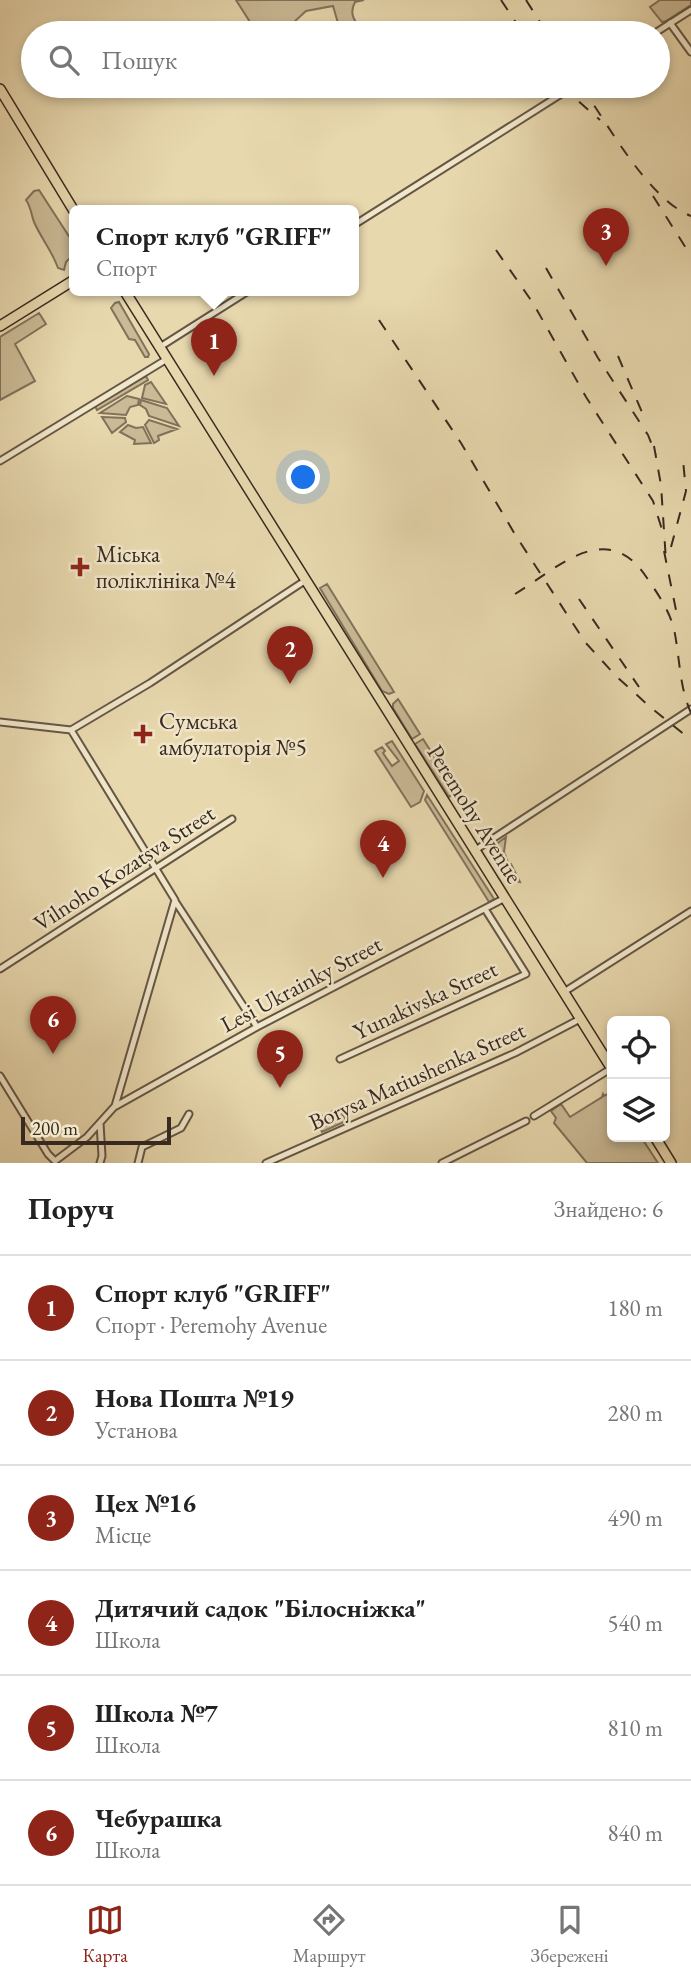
<!DOCTYPE html>
<html lang="uk">
<meta charset="utf-8">
<style>
:root{--surface:#fff;--page:#f6f6f6;--text:#222;--muted:#767676;--line:#e0e0e0;--accent:#8f2418}
body{margin:0;font-family:"EB Garamond",serif;background:var(--page);color:var(--text)}
.controls{position:absolute;right:21px;bottom:21px;display:grid;overflow:hidden;border-radius:10px;box-shadow:0 4px 10px #0003}
.controls button{width:63px;height:63px;display:grid;place-items:center;padding:0;border:0;border-bottom:2px solid var(--line);background:var(--surface);color:var(--text);font:35px sans-serif}
.scale{position:absolute;left:21px;bottom:18px;width:150px;box-sizing:border-box;padding-left:7px;border:4px solid #392a20;border-top:0;font-size:19px;line-height:24px;white-space:nowrap;color:#392a20;-webkit-text-stroke:5px #f0e6ca;paint-order:stroke}
.you{position:absolute;left:304px;top:478px;width:24px;height:24px;margin:-18px;border:5px solid #fff;border-radius:50%;background:#1a73e8;box-shadow:0 0 0 10px #1a73e833}
.badge{display:grid;place-items:center;width:46px;height:46px;border-radius:50%;background:var(--accent);color:#fff;font-size:23px;font-weight:700}
.pin{position:absolute;translate:-50% -58px;filter:drop-shadow(0 2px 4px #0008)}
.pin::after{content:'';position:absolute;top:37px;width:24px;height:21px;background:inherit;clip-path:polygon(0 0,100% 0,50% 100%)}
.popup{position:absolute;left:69px;top:205px;width:290px;height:91px;box-sizing:border-box;display:grid;place-content:center;border-radius:10px;background:var(--surface);filter:drop-shadow(0 2px 5px #0005);font-size:23px;white-space:nowrap;color:var(--muted)}
.popup b{font-size:26px;color:var(--text)}
.popup::after{content:'';position:absolute;left:50%;top:100%;margin-left:-14px;border:14px solid transparent;border-top-color:var(--surface)}
.list{margin:0;padding:0;list-style:none}
h2{display:flex;justify-content:space-between;align-items:center;height:91px;margin:0;padding:0 28px;font-size:30px}
h2 small{font-size:23px;font-weight:400;color:var(--muted)}
.list li{display:grid;grid-template-columns:46px 1fr auto;gap:21px;align-items:center;box-sizing:border-box;height:105px;padding:0 28px;border-top:2px solid var(--line)}
.list b{display:block;font-size:26px;white-space:nowrap}
.list p{margin:0;font-size:23px;white-space:nowrap;color:var(--muted)}
.list em{font-size:23px;font-style:normal;color:var(--muted)}
.icon{flex:none;width:38px;height:38px;fill:none;stroke:currentColor;stroke-width:2;stroke-linecap:round;stroke-linejoin:round}
.map{position:relative;flex:none;width:691px;height:1163px;overflow:hidden}
.search{position:absolute;background:var(--surface);box-shadow:0 4px 10px #0003;left:21px;right:21px;top:21px;height:77px;display:flex;align-items:center;gap:18px;box-sizing:border-box;padding:0 24px;border-radius:38px;color:var(--muted);font-size:26px}
.sheet{height:721px;background:var(--surface)}
nav{display:flex;justify-content:space-around;align-items:center;box-sizing:border-box;height:98px;border-top:2px solid var(--line);background:var(--surface);font-size:19px;color:var(--muted)}
nav a{display:grid;justify-items:center;gap:4px}
nav .on{color:var(--accent)}
.map>svg:first-child{display:block}
</style>
<div class="map">
<svg width="691" height="1163" viewBox="0 0 691 1163">
<rect width="100%" height="100%" fill="#e8d8ae"/>
<filter id="stains"><feTurbulence type="fractalNoise" baseFrequency=".00286" numOctaves="4"/><feColorMatrix values="0 0 0 0 .2 0 0 0 0 .09 0 0 0 0 .02 0 0 0 .5 -.17"/></filter>
<radialGradient id="worn" r=".72"><stop offset=".6" stop-color="#630" stop-opacity="0"/><stop offset="1" stop-color="#630" stop-opacity=".3"/></radialGradient>
<path fill="#caba96" stroke="#82725b" stroke-width="2" d="M236,0H364L355,2C348,15 356,22 363,33H346L338,23L333,6L306,11L293,23L275,33H257Z
M660,0H691V5L666,21L662,22L650,7Z
M39,190L74,244V254L66,262L64,270L58,268C52,251 41,238 34,222C31,214 31,207 26,200L34,191Z
M119,302L149,354L148,357H145L135,340L129,339L111,308L115,303Z
M39,313L46,324L15,344L35,381L0,400V337Z
M146,376L148,380L97,410L95,406Z
M151,382L166,404L142,398L145,385Z
M127,396L139,399L138,405L130,407L126,415L100,413Z
M141,400L167,408L179,426L149,416L146,409L140,405Z
M102,417L125,418L126,422L112,433Z
M149,420L177,429L158,436L159,440L154,443L145,425Z
M128,425L136,428L143,427L151,443L134,444L135,440L120,432Z
M327,584L394,692L389,694L382,691L320,588Z
M398,699L420,734L412,739L393,708V704Z
M423,739L456,791L449,797L415,744Z
M392,741L424,791L420,802L411,807L375,751L382,747L385,751L383,753L392,766L399,761L386,744Z
M427,795L494,899L489,902L425,800Z
M506,837L504,852L509,865L511,864L520,882L511,881L491,848Z
M612,1092V1137H641L658,1163H587L554,1123L556,1118L551,1111L561,1104L570,1117L602,1097L603,1094L604,1096Z
M339,1108L346,1121L322,1132L316,1119Z"/>
<g fill="none" stroke-linecap="round" stroke-linejoin="round">
<defs>
<path id="minor" d="M670,23L691,52
M655,33L691,10
M354,225L574,86
M160,347L250,290
M0,461L167,359
M0,722L71,730L175,900L115,1106L87,1137L55,1161L48,1154L0,1076
M71,730L150,683L306,580
M474,851L691,709
M175,901L257,1027
M0,969L232,819
M564,992L691,911
M340,1059L526,974L485,909
M116,1106L257,1027L505,898
M534,1116L612,1068
M100,1123L102,1156L100,1163
M138,1163L142,1147L181,1128L189,1114
M266,1163L515,1053L580,1019
M442,1163L526,1121"/>
<path id="primary" d="M0,89L74,211
M124,290L612,1069
M0,326L74,280
M655,1137L671,1163"/>
</defs>
<use href="#minor" stroke="#655644" stroke-width="9"/>
<use href="#primary" stroke="#392a20" stroke-width="12"/>
<use href="#minor" stroke="#f0e6ca" stroke-width="5"/>
<use href="#primary" stroke="#e8d8ae" stroke-width="9"/>
<path stroke="#392a20" stroke-width="2" stroke-dasharray="12 12" stroke-linecap="butt" d="M501,0L523,33
M526,0L547,33
M505,30L508,33
M561,86L600,120
M581,86C608,124 648,199 691,216
M653,196L691,256
M496,250L533,303L586,397L653,501L665,539
M546,268L598,358L648,435L656,455
M379,320L461,443L516,536L585,642L616,676L649,706L691,740
M618,356L644,417
M654,446L661,485L666,561
M671,547L686,491L683,460
M664,551L678,620
M515,594C558,568 607,517 647,578C658,594 669,610 674,629C680,658 679,686 691,713
M579,599L639,687"/>
</g>
<g fill="#8f2418" stroke="#f0e6ca" stroke-width="2.5">
<path d="M76.5 556.5h7v7h7v7h-7v7h-7v-7h-7v-7h7z"/>
<path d="M139.5 723.5h7v7h7v7h-7v7h-7v-7h-7v-7h7z"/>
</g>
<g text-anchor="middle" dominant-baseline="central" stroke-width="5" stroke-linejoin="round" paint-order="stroke">
<g font-size="23" fill="#392a20" stroke="#f0e6ca" text-anchor="start">
<text x="96" y="554">Міська<tspan x="96" dy="26">поліклініка №4</tspan></text>
<text x="159" y="721">Сумська<tspan x="159" dy="26">амбулаторія №5</tspan></text>
</g>
<g font-size="23" fill="#392a20" stroke="#f0e6ca">
<text transform="translate(475 814) rotate(58)">Peremohy Avenue</text>
<text transform="translate(124 868) rotate(-33)">Vilnoho Kozatsva Street</text>
<text transform="translate(301 984) rotate(-28)">Lesi Ukrainky Street</text>
<text transform="translate(425 1000) rotate(-25)">Yunakivska Street</text>
<text transform="translate(417 1076) rotate(-24)">Borysa Matiushenka Street</text>
</g>
</g>
<rect width="100%" height="100%" filter="url(#stains)"/>
<rect width="100%" height="100%" fill="url(#worn)"/>
</svg>
<div class="controls">
<button><svg class="icon" aria-label="locate" viewBox="0 0 24 24"><circle cx="12" cy="12" r="6"/><path d="M12 2v4M12 18v4M2 12h4M18 12h4"/></svg></button>
<button><svg class="icon" aria-label="layers" viewBox="0 0 24 24"><path d="M12 4l9 5-9 5-9-5zM3 14l9 5 9-5"/></svg></button>
</div>
<div class="scale">200 m</div>
<div class="you"></div>
<div class="pin badge" style="left:214px;top:376px">1</div>
<div class="popup"><b>Спорт клуб &quot;GRIFF&quot;</b>Спорт</div>
<div class="pin badge" style="left:290px;top:684px">2</div>
<div class="pin badge" style="left:606px;top:266px">3</div>
<div class="pin badge" style="left:383px;top:878px">4</div>
<div class="pin badge" style="left:280px;top:1088px">5</div>
<div class="pin badge" style="left:53px;top:1054px">6</div>
<div class="search"><svg class="icon" aria-label="search" viewBox="0 0 24 24"><circle cx="10" cy="10" r="6"/><path d="M15 15l6 6"/></svg>Пошук</div>
</div>
<section class="sheet">
<h2>Поруч<small>Знайдено: 6</small></h2>
<ul class="list">
<li><span class="badge">1</span><div><b>Спорт клуб &quot;GRIFF&quot;</b><p>Спорт · Peremohy Avenue</p></div><em>180 m</em></li>
<li><span class="badge">2</span><div><b>Нова Пошта №19</b><p>Установа</p></div><em>280 m</em></li>
<li><span class="badge">3</span><div><b>Цех №16</b><p>Місце</p></div><em>490 m</em></li>
<li><span class="badge">4</span><div><b>Дитячий садок &quot;Білосніжка&quot;</b><p>Школа</p></div><em>540 m</em></li>
<li><span class="badge">5</span><div><b>Школа №7</b><p>Школа</p></div><em>810 m</em></li>
<li><span class="badge">6</span><div><b>Чебурашка</b><p>Школа</p></div><em>840 m</em></li>
</ul>
</section>
<nav>
<a class="on"><svg class="icon" aria-label="map" viewBox="0 0 24 24"><path d="M3 6l6-2 6 2 6-2v14l-6 2-6-2-6 2zM9 4v14M15 6v14"/></svg>Карта</a>
<a><svg class="icon" aria-label="directions" viewBox="0 0 24 24"><path d="M12 3l9 9-9 9-9-9zM9 14v-3h6M13 9l2 2-2 2"/></svg>Маршрут</a>
<a><svg class="icon" aria-label="saved" viewBox="0 0 24 24"><path d="M7 4h10v16l-5-4-5 4z"/></svg>Збережені</a>
</nav>
